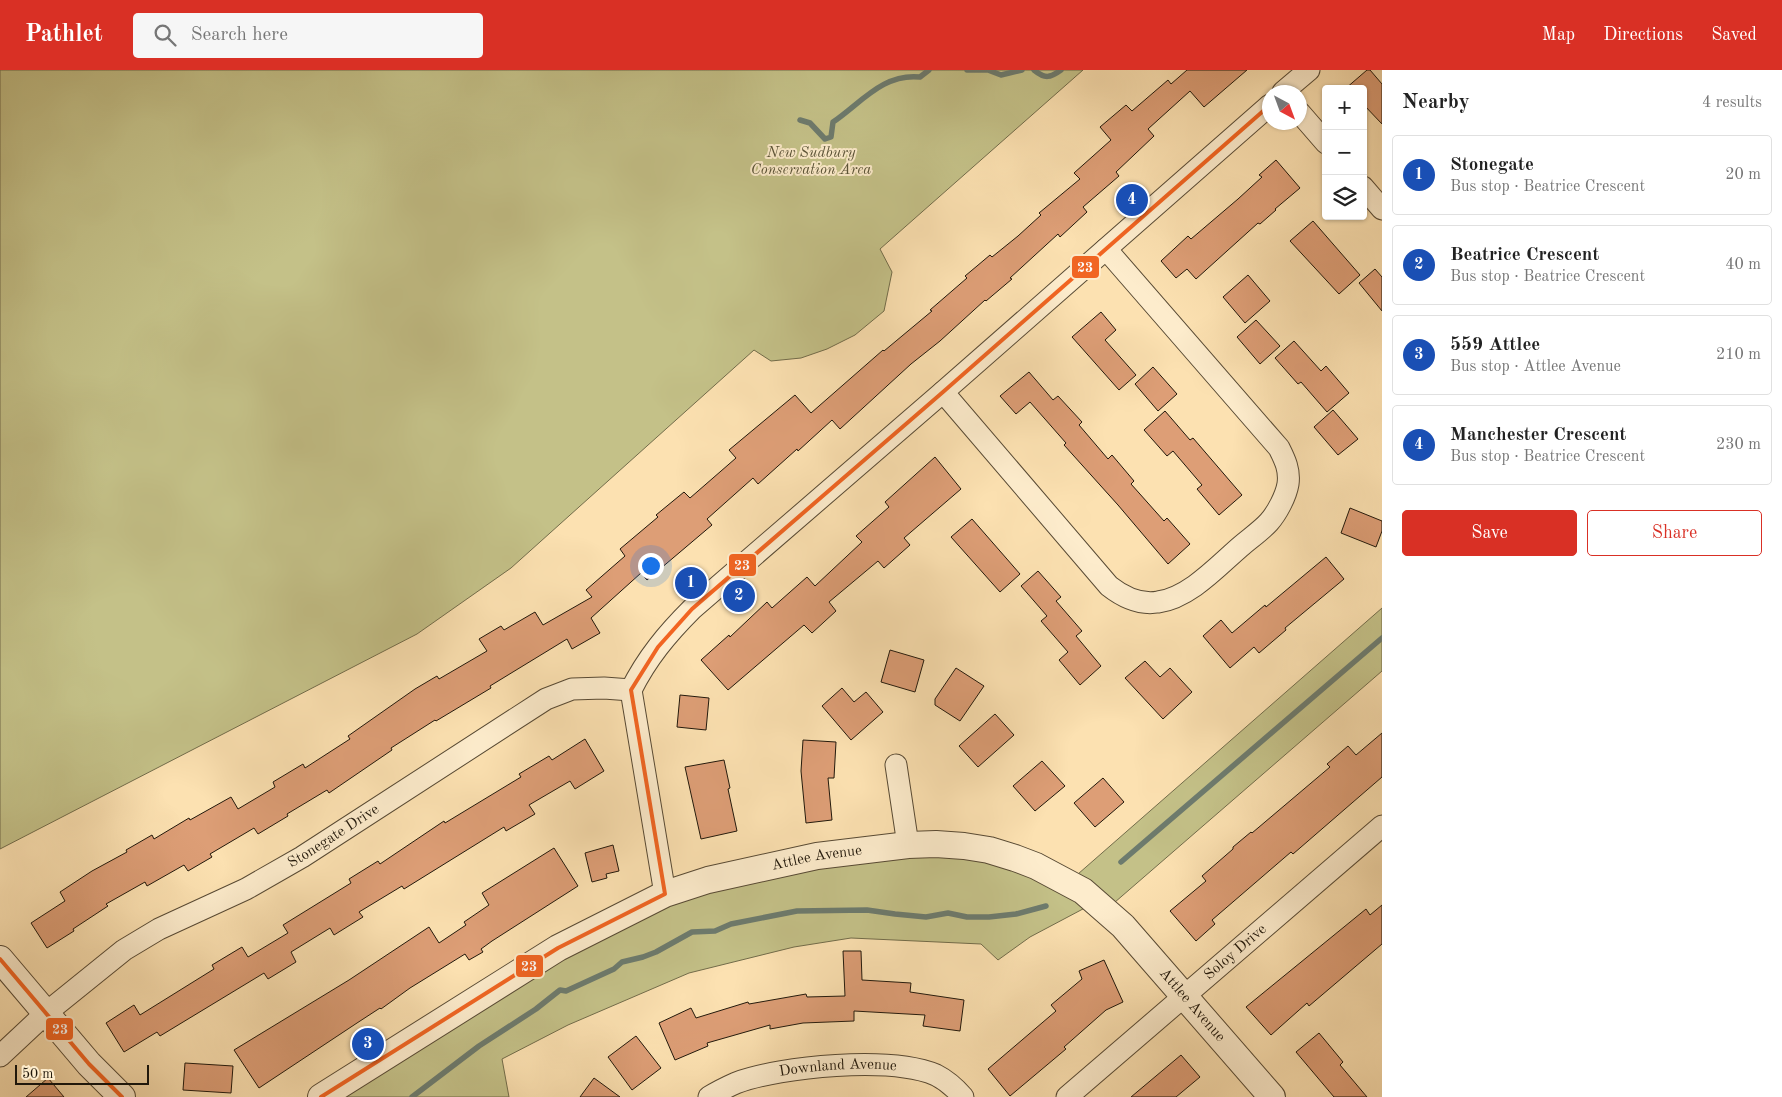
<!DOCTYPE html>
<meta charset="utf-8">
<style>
:root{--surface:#fff;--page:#f6f6f6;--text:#222;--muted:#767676;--line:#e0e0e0;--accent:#d93025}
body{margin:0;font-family:"Old Standard TT",serif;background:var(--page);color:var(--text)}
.controls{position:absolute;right:15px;top:15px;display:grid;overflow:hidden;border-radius:5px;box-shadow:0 1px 4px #0004}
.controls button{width:45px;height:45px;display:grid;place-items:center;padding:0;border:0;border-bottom:1px solid var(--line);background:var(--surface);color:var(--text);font:25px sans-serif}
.compass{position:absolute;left:1262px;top:15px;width:45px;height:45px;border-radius:50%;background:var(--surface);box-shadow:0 1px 4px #0004;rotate:139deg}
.scale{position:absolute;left:15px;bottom:12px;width:134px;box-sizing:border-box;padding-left:5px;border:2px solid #21180b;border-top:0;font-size:14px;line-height:18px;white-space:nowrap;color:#21180b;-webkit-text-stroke:4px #fdeccc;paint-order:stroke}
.you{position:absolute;left:650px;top:495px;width:18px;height:18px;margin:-12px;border:4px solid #fff;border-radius:50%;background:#1a73e8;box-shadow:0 0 0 8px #1a73e833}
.badge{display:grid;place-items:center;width:32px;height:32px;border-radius:50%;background:var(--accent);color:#fff;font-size:16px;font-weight:700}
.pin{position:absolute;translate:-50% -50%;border:2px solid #fff;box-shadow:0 1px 5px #0006}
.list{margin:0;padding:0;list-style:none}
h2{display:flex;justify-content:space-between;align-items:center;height:65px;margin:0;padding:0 20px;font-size:21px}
h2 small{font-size:16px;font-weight:400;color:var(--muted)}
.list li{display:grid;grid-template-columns:32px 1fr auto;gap:15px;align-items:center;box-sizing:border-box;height:80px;margin:0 10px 10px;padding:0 10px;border:1px solid var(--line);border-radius:5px}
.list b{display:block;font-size:19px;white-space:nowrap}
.list p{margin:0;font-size:16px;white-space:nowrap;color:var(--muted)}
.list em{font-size:16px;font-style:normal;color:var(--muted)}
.actions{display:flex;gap:10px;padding:15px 20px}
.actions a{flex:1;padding:11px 0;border:1px solid var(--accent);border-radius:5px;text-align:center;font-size:18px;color:var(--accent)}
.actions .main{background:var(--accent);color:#fff}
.icon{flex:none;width:28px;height:28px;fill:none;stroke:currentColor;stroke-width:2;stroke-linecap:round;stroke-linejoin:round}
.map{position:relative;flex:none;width:1382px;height:1027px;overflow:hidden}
header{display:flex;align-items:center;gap:30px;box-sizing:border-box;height:70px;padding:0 25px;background:var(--accent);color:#fff}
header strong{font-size:24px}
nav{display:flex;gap:28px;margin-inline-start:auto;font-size:18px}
.search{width:350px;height:45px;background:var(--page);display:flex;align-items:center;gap:12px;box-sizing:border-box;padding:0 18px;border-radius:5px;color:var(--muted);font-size:19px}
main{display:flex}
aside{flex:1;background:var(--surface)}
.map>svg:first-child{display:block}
</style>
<header>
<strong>Pathlet</strong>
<div class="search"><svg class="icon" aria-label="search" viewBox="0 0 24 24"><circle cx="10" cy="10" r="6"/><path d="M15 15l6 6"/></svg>Search here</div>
<nav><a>Map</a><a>Directions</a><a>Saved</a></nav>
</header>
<main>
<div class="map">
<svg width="1382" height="1027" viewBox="0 0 1382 1027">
<rect width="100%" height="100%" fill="#fce1b1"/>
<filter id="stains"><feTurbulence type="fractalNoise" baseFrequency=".004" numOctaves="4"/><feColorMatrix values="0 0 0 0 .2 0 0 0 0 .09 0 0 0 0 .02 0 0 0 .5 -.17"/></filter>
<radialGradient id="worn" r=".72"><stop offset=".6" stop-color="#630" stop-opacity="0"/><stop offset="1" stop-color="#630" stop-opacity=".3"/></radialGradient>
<path fill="#c4c188" stroke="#726c4a" d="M0,0H1083L880,179L892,202L884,241L855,265L827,279L801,288L771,291L754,280L511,498L417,564L0,779Z
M1382,538V601L1107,839L1098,831L1030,867L998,890L981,874L851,868L794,877L689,903L568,955L502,989L509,1027H319L624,843L909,774L1070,811Z"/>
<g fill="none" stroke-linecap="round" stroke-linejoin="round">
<path stroke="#6d7b6e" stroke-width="5.5" d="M967,0H988L1001,5L1022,0
M1034,0C1045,9 1050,8 1061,0
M800,50L810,53L825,69L831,67L833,52C861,33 883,3 920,7L929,0
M1121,792L1382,568
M412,1027L479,976L536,939L560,920L566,921L614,899L622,892L643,887L656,882L692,862L715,861L731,854L797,841L867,840L895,844L926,847L948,843L967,847H989L1016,844L1046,836"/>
</g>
<path fill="#dd9e76" stroke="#21180b" d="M1187,0H1247L1204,37L1190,21L1148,59L1154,66L1116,102L1119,106L1083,137L1087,142L1060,167L1058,164L1010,208L1012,209L986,231L985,230L940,271L911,294L840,359L832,350L798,381L797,379L758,414L753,408L707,449L712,455L647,510L641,503L591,548L600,563L572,579L567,569L490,616L491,618L436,651L435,650L391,678L392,680L329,723L327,720L287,744L288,746L258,764L254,758L210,784L212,787L188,801L184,795L147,816L145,812L106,834L108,836L73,859L74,861L47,878L31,853L65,831L60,822L92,801L127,782L126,780L152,765L154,769L189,748L190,750L231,727L238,739L275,717L273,712L303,694L305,698L350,669L348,666L415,619L437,606L439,609L487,581L479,569L501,556L504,560L535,542L543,555L592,527L586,520L625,486L620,479L658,447L656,445L684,422L690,428L736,388L729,380L795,325L811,343L883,280L884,281L932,241L930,240L967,208L965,206L977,196L990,185L992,187L1018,166L1041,145L1039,143L1080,109L1074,103L1111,70L1100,57L1126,35L1132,41L1168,10L1171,14Z
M1367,0H1370L1382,14V54L1363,34V19H1345Z
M1276,90L1300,118L1275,139L1276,140L1260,154L1258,153L1196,209L1187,199L1176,208L1161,191L1188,166L1191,169L1238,129L1262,107L1259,105Z
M1313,151L1360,205L1339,224L1290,171Z
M1375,199L1382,207V241L1359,213Z
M1248,205L1270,231L1245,253L1223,227Z
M1101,242L1116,260L1105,270L1136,305L1119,320L1072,267Z
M1256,250L1280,276L1260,294L1237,267Z
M1294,271L1321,301L1326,296L1349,323L1327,342L1301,312L1298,314L1275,288Z
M1153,297L1177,324L1158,341L1135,314Z
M1029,302L1053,330L1058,326L1082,352L1079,355L1108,389L1112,385L1134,411L1131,414L1164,451L1167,448L1190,474L1168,494L1118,435L1064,375L1066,373L1030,332L1016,344L1000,326Z
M1333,340L1358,369L1338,385L1314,357Z
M1165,341L1190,370L1193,368L1242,425L1219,445L1197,419L1202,415L1173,381L1167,386L1144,360Z
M935,387L961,419L904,468L910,475L884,498L878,491L829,532L836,541L812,563L804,555L728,620L701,590L729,565L730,567L767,532L772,538L807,507L815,516L862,472L856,466L889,437L885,432Z
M1350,438L1382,451V461L1376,477L1341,463Z
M972,449L1020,504L1000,522L951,467Z
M1326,487L1344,509L1285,558L1286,560L1259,583L1254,577L1230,598L1203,566L1221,550L1232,563L1265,535L1266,537Z
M1038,501L1061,527L1056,531L1082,561L1076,566L1101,596L1080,615L1059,590L1068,582L1041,551L1047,546L1021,516Z
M890,580L924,590L915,622L881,612Z
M1145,591L1160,607L1170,598L1192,622L1163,649L1125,608Z
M956,598L984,616L960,651L935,635V629Z
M842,618L854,632L866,622L883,642L851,670L822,636Z
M680,625L709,628L706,660L677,657Z
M995,644L1014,665L978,697L959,676Z
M1382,663V707L1293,784L1291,782L1212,850L1215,854L1196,871L1170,841L1206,811L1202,806L1233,779V777L1251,762L1252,763L1330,697L1327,694L1348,676L1356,685Z
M585,669L604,701L575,719L570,711L529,735L535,744L506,761L504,757L404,819L402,816L359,842L363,847L334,865L330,858L291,882L296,892L268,909L264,903L160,966L157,962L124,982L106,953L134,935L140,945L214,899L212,895L242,877L248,887L288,863L283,855L351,813L349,809L378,791L380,794L444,751L445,753L521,707L519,704L549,686L552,690Z
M803,670L836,672L834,708H828L832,750L806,753L801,701Z
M724,690L730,718L728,719L737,761L701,769L685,697Z
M1042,691L1065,716L1035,741L1013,716Z
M1103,708L1124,732L1095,757L1074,733Z
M613,775L619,801L606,804L607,808L592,812L585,783Z
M554,778L578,816L492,871L481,879L483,882L469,890L465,884L410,918L381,939L380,938L357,953L259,1018L234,980L349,910L429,857L439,873L466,855L464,852L489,835L482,823Z
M1382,835V874L1309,936L1307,933L1271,965L1246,937L1366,839L1370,845Z
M843,881H861L862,910L911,913L910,922L964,930L960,961L923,956L925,945L854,941V951L803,953L770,959V955L707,973L708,976L675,990L659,953L691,938L696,948L748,932L749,934L806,924L807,927L845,926Z
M1104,890L1123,932L1106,940L1064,977L1066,979L1010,1026L988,999L1056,941L1051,935L1082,909L1079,901Z
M1319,963L1343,992L1340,995L1367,1027H1334L1296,982Z
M636,966L661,998L632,1020L608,987Z
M1181,985L1200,1007L1176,1027H1131Z
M185,993L233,996L231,1023L183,1020Z
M48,1008L64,1027H26Z
M594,1008L620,1027H580Z"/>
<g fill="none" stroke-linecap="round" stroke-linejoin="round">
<defs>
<g id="minor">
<path d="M1283,22L1309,0"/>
<path d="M1300,43L1326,73"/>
<path d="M1363,117L1382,139"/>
<path d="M943,322L1109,516C1123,527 1140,535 1158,532C1189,528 1218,496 1240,477C1249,469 1261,461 1269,452C1277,443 1286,426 1288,414C1290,400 1285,390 1279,378L1106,179"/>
<path d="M896,695L908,775"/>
<path d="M665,824L631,620C647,588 667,564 692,539L943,322L1270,35"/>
<path id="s1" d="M0,986L46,943L124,880L159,859L246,819L302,787L546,629L572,619L604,618L631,620"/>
<path id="s2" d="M709,1027C717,1022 727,1017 736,1013C782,996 890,986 936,1005C946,1010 956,1019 963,1027"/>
<path id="s3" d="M1067,1027L1382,756"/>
</g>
<g id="tertiary">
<path d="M0,889L89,994L122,1027"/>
<path id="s4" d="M321,1027L558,878L665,824L708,810L817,786L908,775L936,774L964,776L989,780L1015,788L1036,796L1083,821L1123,856L1272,1027"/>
</g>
</defs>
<use href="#minor" stroke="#584a34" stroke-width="23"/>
<use href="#tertiary" stroke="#584a34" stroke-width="28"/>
<use href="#minor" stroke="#fdeccc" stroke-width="21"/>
<use href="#tertiary" stroke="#fdeccc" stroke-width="26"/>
<defs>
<path id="bus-1" d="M0,889L89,994L122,1027
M321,1027L558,878L665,824L631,620L658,577L692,539L943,322L1270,35"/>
</defs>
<use href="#bus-1" stroke="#fdeccc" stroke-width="8"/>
<use href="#bus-1" stroke="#f26522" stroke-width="4"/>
</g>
<g text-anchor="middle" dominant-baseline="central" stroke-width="4" stroke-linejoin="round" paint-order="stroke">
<g font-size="15" font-style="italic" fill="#5a5337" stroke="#fdeccc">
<text x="811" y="83">New Sudbury<tspan x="811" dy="17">Conservation Area</tspan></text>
</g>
<g font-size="15" fill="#21180b" stroke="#fdeccc">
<text stroke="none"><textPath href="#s1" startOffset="402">Stonegate Drive</textPath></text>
<text stroke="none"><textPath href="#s4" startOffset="556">Attlee Avenue</textPath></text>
<text stroke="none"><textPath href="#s3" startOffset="222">Soloy Drive</textPath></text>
<text stroke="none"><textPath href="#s4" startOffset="991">Attlee Avenue</textPath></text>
<text stroke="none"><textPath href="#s2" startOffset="134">Downland Avenue</textPath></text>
</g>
</g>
<g stroke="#fdeccc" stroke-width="2">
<rect x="1071" y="185" width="29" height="24" rx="5" fill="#f26522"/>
<rect x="728" y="483" width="29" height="24" rx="5" fill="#f26522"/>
<rect x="515" y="884" width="29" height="24" rx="5" fill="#f26522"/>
<rect x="45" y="947" width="29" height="24" rx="5" fill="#f26522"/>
</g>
<g font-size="14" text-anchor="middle" font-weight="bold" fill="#fff">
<text x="1085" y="202">23</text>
<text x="742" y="500">23</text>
<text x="529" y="901">23</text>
<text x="60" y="964">23</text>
</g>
<rect width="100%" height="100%" filter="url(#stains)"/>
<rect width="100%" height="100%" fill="url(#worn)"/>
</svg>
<div class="controls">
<button>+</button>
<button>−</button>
<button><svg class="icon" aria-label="layers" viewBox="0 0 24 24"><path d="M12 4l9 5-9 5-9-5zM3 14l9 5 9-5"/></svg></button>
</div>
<svg class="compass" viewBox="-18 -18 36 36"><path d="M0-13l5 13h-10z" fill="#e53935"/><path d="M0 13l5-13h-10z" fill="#767676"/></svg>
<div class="scale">50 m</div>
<div class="you"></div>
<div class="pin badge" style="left:691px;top:513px;background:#1a4fb4">1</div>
<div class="pin badge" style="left:739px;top:526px;background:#1a4fb4">2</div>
<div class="pin badge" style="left:368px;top:974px;background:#1a4fb4">3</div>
<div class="pin badge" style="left:1132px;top:130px;background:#1a4fb4">4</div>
</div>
<aside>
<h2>Nearby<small>4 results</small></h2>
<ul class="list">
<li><span class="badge" style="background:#1a4fb4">1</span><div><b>Stonegate</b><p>Bus stop · Beatrice Crescent</p></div><em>20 m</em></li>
<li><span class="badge" style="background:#1a4fb4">2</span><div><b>Beatrice Crescent</b><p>Bus stop · Beatrice Crescent</p></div><em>40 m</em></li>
<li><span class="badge" style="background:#1a4fb4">3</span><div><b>559 Attlee</b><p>Bus stop · Attlee Avenue</p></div><em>210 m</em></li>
<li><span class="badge" style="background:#1a4fb4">4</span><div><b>Manchester Crescent</b><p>Bus stop · Beatrice Crescent</p></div><em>230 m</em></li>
</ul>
<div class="actions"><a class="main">Save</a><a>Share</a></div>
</aside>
</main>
